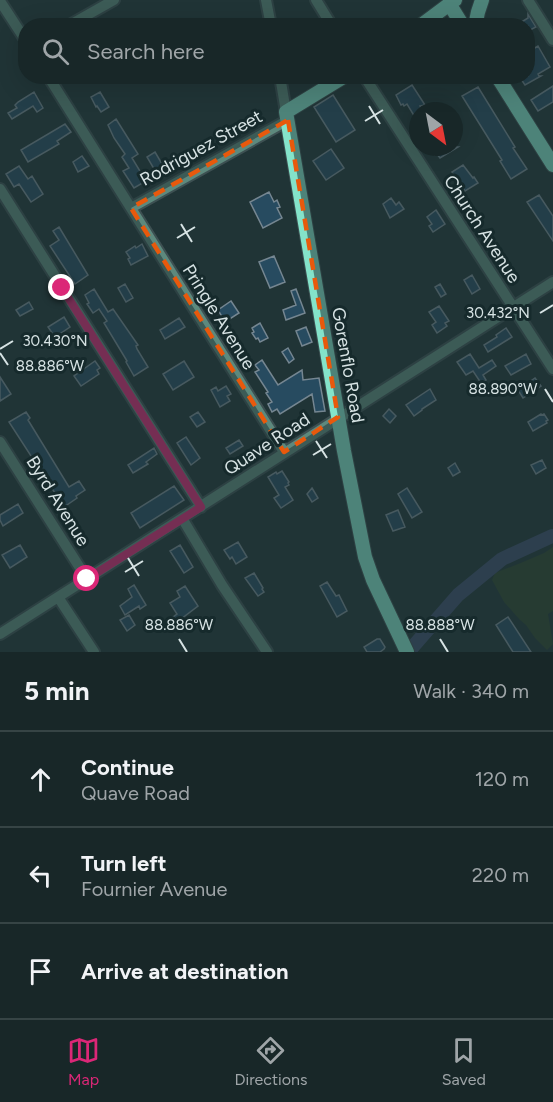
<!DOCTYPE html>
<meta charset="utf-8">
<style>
:root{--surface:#182728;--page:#253334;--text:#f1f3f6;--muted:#9fa5a8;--line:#364445;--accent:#db2777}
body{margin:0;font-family:Figtree,sans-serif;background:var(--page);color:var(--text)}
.compass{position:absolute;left:409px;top:102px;width:54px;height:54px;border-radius:50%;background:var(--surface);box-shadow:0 6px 24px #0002;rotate:148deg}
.stop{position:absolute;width:18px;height:18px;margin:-14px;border:4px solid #db2777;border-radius:50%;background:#fff}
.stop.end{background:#db2777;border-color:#fff;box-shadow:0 2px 6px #0008}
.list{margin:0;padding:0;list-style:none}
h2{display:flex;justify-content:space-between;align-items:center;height:78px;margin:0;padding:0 24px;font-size:26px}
h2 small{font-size:20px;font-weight:400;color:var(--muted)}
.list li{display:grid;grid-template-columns:39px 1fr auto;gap:18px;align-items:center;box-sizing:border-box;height:96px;padding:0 24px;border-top:2px solid var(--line)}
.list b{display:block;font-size:22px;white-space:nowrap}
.list p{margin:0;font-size:20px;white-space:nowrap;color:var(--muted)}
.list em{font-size:20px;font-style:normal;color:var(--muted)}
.icon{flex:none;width:33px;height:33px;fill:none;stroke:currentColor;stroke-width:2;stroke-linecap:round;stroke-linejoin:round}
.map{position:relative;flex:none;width:553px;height:652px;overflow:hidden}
.search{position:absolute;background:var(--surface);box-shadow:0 6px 24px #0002;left:18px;right:18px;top:18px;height:66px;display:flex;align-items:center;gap:15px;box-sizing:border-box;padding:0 21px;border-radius:24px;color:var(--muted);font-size:22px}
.sheet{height:366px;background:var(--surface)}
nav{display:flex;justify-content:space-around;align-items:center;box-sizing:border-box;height:84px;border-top:2px solid var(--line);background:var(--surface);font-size:16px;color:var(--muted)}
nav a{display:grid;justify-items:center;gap:3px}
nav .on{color:var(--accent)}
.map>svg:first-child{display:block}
</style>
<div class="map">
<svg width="553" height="652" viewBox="0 0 553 652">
<rect width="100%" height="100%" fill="#203436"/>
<path fill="#2d432e" d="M553,547V611L548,614L553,644L547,650L535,638L526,625L520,620L504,602L492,580L495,573L523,562L544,553Z"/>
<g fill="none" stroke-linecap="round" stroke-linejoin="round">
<path stroke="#3d4c6b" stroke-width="14" d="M407,652L410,650L458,595L502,559L552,536"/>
</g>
<path fill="#274b60" stroke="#758691" stroke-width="1.5" d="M528,14L536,27L528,31V26H515L528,18Z
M538,46L550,67L538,74L539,76H541L525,85L521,79L528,76V52Z
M412,85L425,105L420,106L423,111H418V122L407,104L404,106L403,104L401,105L396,95Z
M553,86V102L538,111L531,100Z
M478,87L515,147L513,148L527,169L511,179L500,161L502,160L462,96Z
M34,92L43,108L37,112L33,106L12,119L8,113L17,108L15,105L18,102Z
M100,92L109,107L101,112L97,106L96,107L91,97Z
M333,95L355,130L336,142L314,107Z
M116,119L138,154L132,158L146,181L134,188L123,171L129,168L122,157L125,154L114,138L108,125Z
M65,124L71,132L57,141L59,144L28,162L21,150Z
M436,147H458L440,158L437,154L435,155L432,149Z
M331,149L344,168L326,180L313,161Z
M155,152L165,169L157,174L147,157Z
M82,156L89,166L78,172L73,162Z
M463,165L473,178L474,177L478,183L465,191L452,172Z
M19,166L28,179L32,176L43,194L31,202L19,184L14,187L6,174Z
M269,192L274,202L277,200L280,207L277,208L282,218L263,228L250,202Z
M539,195L553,216V241L527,202Z
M391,198L396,205L399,202L404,209L390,218L383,204Z
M436,210L445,224L433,232L429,226L432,224L427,217Z
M59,227L88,275L75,284L50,246L59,240L53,231Z
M142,244L148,256L131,265L128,259L130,258L126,252L135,246L136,248Z
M274,256L285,282L270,288L259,262Z
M472,275L480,289L472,294L464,280Z
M125,284L133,298L126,302L118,288Z
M440,284L446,294L441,297L435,287Z
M94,289L108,312L113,309L138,345L136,346L137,349L148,367L134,376L126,362L127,361L104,323L107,321L99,309L93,313L87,304L89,303L85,295Z
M296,289L305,313L286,320L283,310L296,305L291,291Z
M231,301L239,313L225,322L218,310Z
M29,302L33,309L20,316L16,310Z
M439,306L449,321L445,323L447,326L437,333L432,325L436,322L429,312Z
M64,317L70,327L55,337L48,327Z
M179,318L185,327L165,339L160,330Z
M260,323L268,338L260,342L258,338L256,339L252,333L254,332L252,328Z
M306,327L312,342L302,346L296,331Z
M506,328L512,337L488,352L484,345L497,337L496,335Z
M288,348L294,359L289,363L282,352Z
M470,354L479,368L492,360L496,366L483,375L486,380L481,383L473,371L466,375L457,362Z
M526,354L531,364L511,375L505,366Z
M262,360L278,385L302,370L303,380L319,378L325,411L315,412L312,394L280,414L277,409L272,412L268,404L272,402L266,393L268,392L255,372L259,370L255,365Z
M95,361L100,368L97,370L99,374L81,386L74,376Z
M184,361L194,377L173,390L163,374Z
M0,377L11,394L0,401Z
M535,378L541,386L523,398L516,387L523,382L525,385Z
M226,386L231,394L227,396L230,401L220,407L211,390L216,387L218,391Z
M430,389L436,400L422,409V410L414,416L406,405Z
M389,409L396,416L390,423L383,416Z
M26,412L30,418L28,420L69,487L79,481L85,490L76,496L77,498L64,507L9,422Z
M198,412L205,422L197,427L190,417Z
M541,414L542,415L544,414L548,420L546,421L547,423L533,431L528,422Z
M186,437L200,458L191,465L177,443Z
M239,440L243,446L230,454L226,448Z
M154,448L157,454L146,462L148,464L133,473L128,465Z
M542,460L546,468L536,474L531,465Z
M455,463L460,472L453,476L448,468Z
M282,471L289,482L288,483L289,485L285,487L293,500L281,508L274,498L279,495L268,477L276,472L277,474Z
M174,486L184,500L140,528L131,513Z
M312,488L318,498L312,502L307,494Z
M407,488L422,512L412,518L398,494Z
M18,504L23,513L3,526L0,520V515Z
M398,510L405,527L393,531L386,515Z
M238,542L247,557L236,564L232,557L230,559L224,550Z
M20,545L27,557L10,568L2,555Z
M180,545L193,567L184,573L170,551Z
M254,573L263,588L262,589L264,592L258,596L245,578Z
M327,582L336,596L339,595L347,611L337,617L320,586Z
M134,585L146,605L140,609L139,606L125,615L120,606L132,597L128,589Z
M185,586L198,606L173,625L169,620L177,614L170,603L180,597L177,591Z
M129,615L135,625L127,631L120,620Z
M508,617L531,652H513L496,625Z
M377,639H380L385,647L384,649L380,652H367L364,647Z"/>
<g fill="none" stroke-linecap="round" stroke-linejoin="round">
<defs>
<path id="minor" d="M266,0L271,26
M316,0L332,26
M528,0L553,40
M0,1L26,41
M68,26L114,0
M48,76L284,452
M280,76L286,112
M364,76L553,369
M0,189L201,507
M131,208L288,120
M0,442L87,579
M182,518L222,585L267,652
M58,597L94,652
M0,634L553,282"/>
<path id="major" d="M450,5L463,26
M420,26L455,0
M475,26L478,12L482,0
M345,76L286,112L344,451L365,557L373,580L407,652
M497,76L553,165"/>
</defs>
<use href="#minor" stroke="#3d5052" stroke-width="14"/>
<use href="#major" stroke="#3d5052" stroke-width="16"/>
<use href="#minor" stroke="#5d897d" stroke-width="10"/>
<use href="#major" stroke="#84e3ca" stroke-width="14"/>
</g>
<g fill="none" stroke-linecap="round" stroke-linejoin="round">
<path stroke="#db2777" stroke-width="8" d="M62,288L201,507L87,579"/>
</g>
<path d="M0 0H553V652H0ZM288,120L338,417L284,452L131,208Z" fill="#203436" fill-opacity=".55" fill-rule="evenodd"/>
<path fill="none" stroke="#e8590c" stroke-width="4.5" stroke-dasharray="12 8" stroke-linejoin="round" d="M288,120L338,417L284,452L131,208Z"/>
<path fill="none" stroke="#d7e3e4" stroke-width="2" d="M369,106L380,124M365,121L383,110M181,224L192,242M177,238L195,227M540,313L553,305M0,349L13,341M0,353L8,365M545,389L553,402M316,441L327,458M313,455L331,444M128,558L139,576M125,572L143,561M179,639L187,652M440,639L448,652"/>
<g text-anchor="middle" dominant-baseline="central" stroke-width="6" stroke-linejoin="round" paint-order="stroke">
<g font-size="18" fill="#d7e3e4" stroke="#162a2c">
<text transform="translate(201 148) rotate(-29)">Rodriguez Street</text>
<text transform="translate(482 229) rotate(57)">Church Avenue</text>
<text transform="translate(219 317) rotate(58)">Pringle Avenue</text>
<text transform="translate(348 365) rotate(80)">Gorenflo Road</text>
<text transform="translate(267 444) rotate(-33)">Quave Road</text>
<text transform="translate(58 501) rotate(58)">Byrd Avenue</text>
</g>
</g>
<g font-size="15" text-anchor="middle" fill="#d7e3e4" stroke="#162a2c" stroke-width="6" stroke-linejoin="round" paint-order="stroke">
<text x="498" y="318">30.432°N</text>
<text x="55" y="346">30.430°N</text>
<text x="50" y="371">88.886°W</text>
<text x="503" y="394">88.890°W</text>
<text x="179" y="630">88.886°W</text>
<text x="440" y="630">88.888°W</text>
</g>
</svg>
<svg class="compass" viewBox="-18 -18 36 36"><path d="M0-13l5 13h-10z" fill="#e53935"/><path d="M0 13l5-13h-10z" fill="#9fa5a8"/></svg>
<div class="stop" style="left:87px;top:579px"></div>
<div class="stop end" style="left:62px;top:288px"></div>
<div class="search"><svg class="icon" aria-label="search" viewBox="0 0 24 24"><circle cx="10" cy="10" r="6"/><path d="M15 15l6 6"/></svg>Search here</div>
</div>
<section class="sheet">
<h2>5 min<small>Walk · 340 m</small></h2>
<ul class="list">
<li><svg class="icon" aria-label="ahead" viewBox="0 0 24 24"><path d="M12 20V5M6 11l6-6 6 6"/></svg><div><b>Continue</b><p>Quave Road</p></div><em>120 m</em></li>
<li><svg class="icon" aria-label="left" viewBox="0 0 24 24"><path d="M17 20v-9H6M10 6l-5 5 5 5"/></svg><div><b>Turn left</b><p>Fournier Avenue</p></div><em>220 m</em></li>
<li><svg class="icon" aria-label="arrive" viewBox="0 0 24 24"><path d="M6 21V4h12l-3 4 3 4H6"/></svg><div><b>Arrive at destination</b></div></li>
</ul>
</section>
<nav>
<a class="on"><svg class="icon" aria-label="map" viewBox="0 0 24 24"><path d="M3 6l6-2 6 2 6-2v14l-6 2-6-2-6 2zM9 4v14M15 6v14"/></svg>Map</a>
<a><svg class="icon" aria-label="directions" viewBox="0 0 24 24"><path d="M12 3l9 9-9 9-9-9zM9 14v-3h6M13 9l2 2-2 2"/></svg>Directions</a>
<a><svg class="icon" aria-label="saved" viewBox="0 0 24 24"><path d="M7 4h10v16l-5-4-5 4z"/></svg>Saved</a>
</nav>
